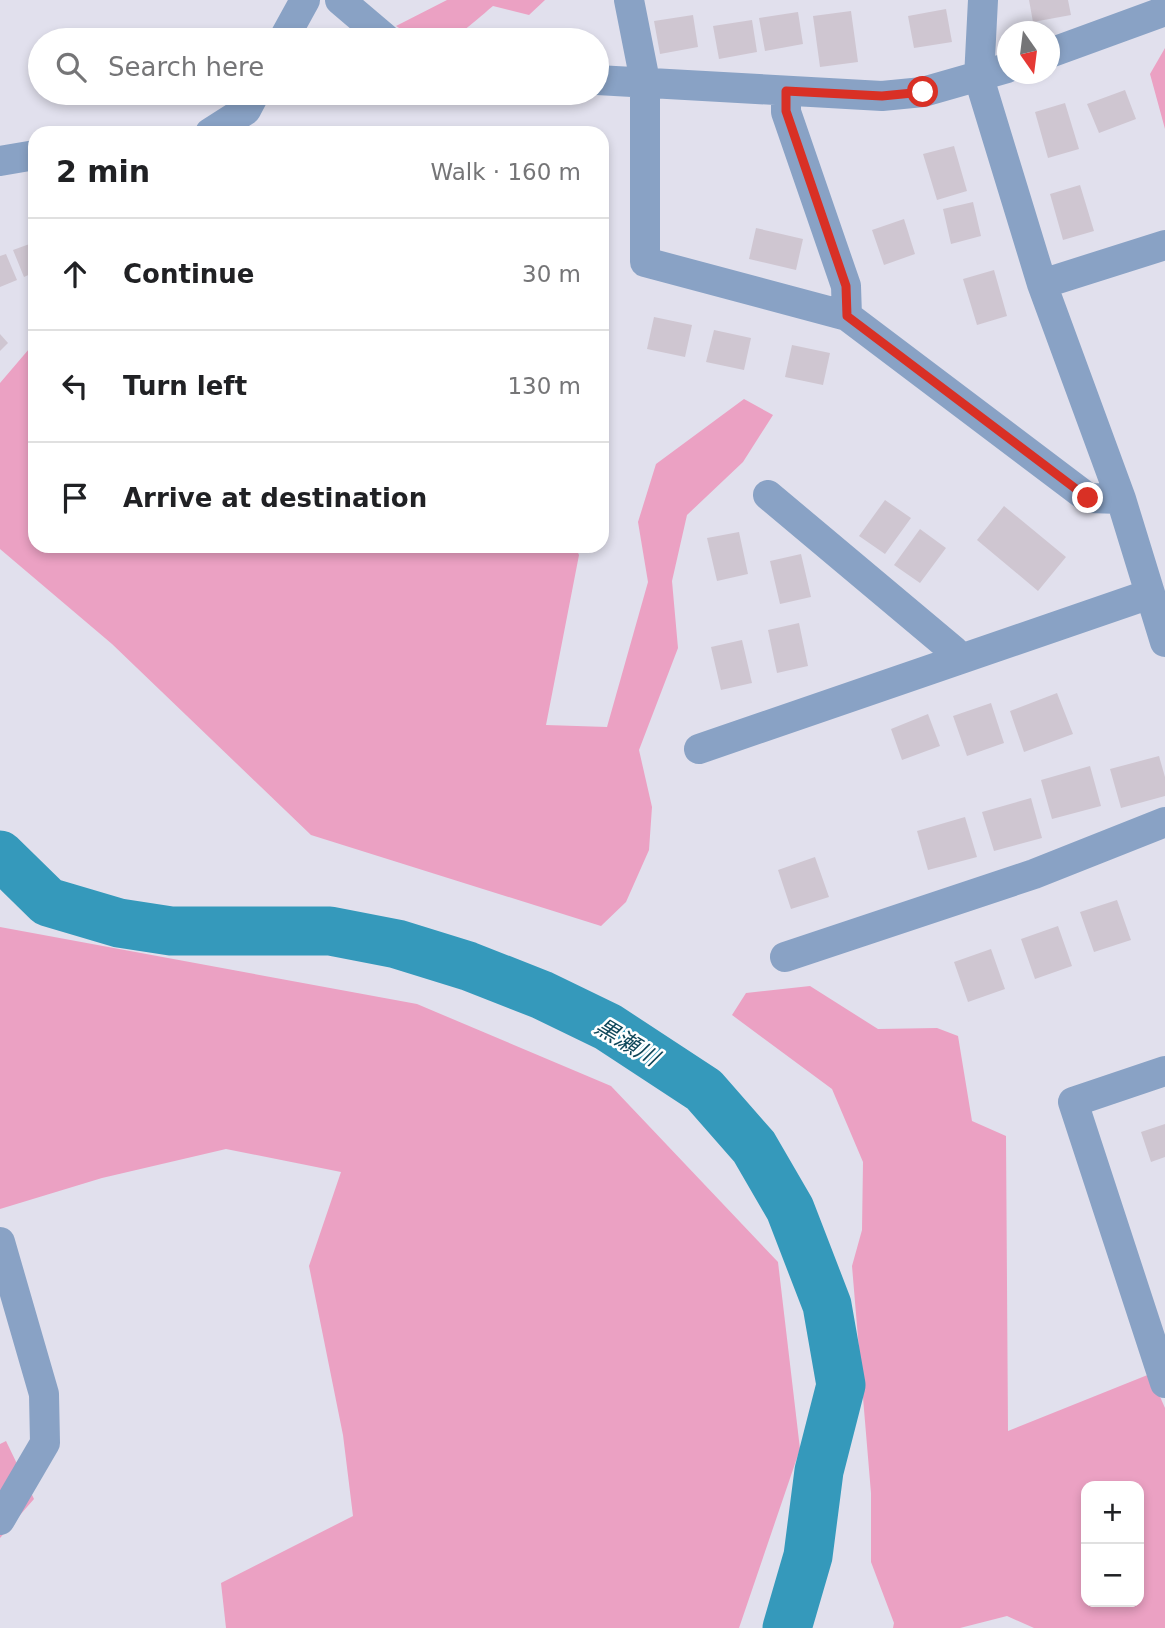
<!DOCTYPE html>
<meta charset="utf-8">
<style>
:root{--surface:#fff;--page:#f2f2f2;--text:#202124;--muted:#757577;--line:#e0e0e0}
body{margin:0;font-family:"DejaVu Sans","Noto Sans JP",sans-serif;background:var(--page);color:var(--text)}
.controls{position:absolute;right:21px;bottom:21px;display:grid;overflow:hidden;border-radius:14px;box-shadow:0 4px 10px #0003}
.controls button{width:63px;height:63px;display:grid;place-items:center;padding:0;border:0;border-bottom:2px solid var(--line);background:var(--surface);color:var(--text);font:35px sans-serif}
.compass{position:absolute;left:997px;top:21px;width:63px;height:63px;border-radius:50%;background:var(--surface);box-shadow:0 4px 10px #0003;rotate:166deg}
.stop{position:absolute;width:21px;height:21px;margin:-16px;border:5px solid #d93025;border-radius:50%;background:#fff}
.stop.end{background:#d93025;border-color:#fff;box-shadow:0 2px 7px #0008}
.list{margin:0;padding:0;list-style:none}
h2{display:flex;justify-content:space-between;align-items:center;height:91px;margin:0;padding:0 28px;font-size:30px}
h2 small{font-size:23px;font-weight:400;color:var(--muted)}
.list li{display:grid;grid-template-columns:46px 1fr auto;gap:21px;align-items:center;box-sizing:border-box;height:112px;padding:0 28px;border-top:2px solid var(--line)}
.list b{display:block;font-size:26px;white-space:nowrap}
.list em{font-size:23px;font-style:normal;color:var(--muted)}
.icon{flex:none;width:38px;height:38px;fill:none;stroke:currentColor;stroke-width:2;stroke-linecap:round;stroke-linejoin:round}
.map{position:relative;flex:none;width:1165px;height:1628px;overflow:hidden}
.search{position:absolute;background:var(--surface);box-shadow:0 4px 10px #0003;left:28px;top:28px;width:581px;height:77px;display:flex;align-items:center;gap:18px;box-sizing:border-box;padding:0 24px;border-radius:38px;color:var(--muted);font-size:26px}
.panel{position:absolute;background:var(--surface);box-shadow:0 4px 10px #0003;left:28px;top:126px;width:581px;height:427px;border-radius:21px}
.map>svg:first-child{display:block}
</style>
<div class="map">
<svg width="1165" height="1628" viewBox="0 0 1165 1628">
<rect width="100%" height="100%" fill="#e1e0ed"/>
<path fill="#eba1c3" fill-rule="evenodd" d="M447,0H545L529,15L493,6C457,36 442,57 396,26Z
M1165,48V129L1150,74Z
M35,342V546H575L579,555L546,725L607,727L648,582L638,522L656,464L744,399L773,415L743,462L687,515L672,581L678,648L639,750L652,807L649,850L626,902L601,926L311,835L112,644L0,549V383Z
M0,927L417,1004L611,1086L778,1262L800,1449L739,1628H226L221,1583L353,1516L343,1435L309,1266L341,1172L226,1149L102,1178L0,1209Z
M810,986L878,1029L937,1028L958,1036L972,1121L1006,1136L1008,1431L1150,1374L1165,1408V1628H1034L1007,1616L960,1628H893L894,1623L871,1562V1493L852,1266L862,1230L863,1162L832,1089L732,1015L746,993ZM1086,1486H1139V1602H1086Z
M6,1441L34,1499L0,1538V1444Z"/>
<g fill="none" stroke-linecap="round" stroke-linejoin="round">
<path stroke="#3599bb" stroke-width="49" d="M0,855L48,902L119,923L171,931H330L397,944L468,966L542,995L608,1027L704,1090L754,1147L790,1209L827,1305L841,1385L819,1471L808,1556L787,1628"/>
</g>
<path fill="#cfc6d1" d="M1029,0H1068L1071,15L1033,22Z
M946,9L952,42L914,48L908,16Z
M851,11L858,62L820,67L813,16Z
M798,12L803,44L765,51L759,18Z
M693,15L698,47L660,54L654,21Z
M752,20L757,52L719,59L713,26Z
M1125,90L1136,119L1099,133L1087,104Z
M1065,103L1079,149L1048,158L1035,112Z
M954,146L967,191L937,200L923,154Z
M1080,185L1094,231L1063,240L1050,194Z
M973,202L981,236L951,244L943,209Z
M904,219L915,254L884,265L872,230Z
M756,228L803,239L796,270L749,259Z
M35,242V272L24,277L13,250Z
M6,254L17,280L0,287V256Z
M994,270L1007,316L977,325L963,279Z
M654,317L692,325L685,357L647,349Z
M714,330L751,338L744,370L706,362Z
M0,334L8,343L0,351Z
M792,345L830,353L823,385L785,377Z
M885,500L911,518L885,554L859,536Z
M1004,506L1066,557L1038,591L977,540Z
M920,529L946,548L920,583L894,565Z
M739,532L748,574L717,581L707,538Z
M801,554L811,597L780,604L770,561Z
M799,623L808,666L777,673L768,630Z
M742,640L752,683L721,690L711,647Z
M1057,693L1073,734L1024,752L1010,711Z
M991,703L1004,743L967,756L953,716Z
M928,714L940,746L902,760L891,729Z
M1159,756L1165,777V796L1121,808L1110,769Z
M1090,766L1101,806L1052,819L1041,780Z
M1031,798L1042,838L994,851L982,812Z
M965,817L977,857L928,870L917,831Z
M815,857L829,897L791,909L778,870Z
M1117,900L1131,940L1094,952L1080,912Z
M1058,926L1072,966L1035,979L1021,939Z
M991,949L1005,989L968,1002L954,962Z
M1165,1124V1157L1151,1162L1141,1132Z"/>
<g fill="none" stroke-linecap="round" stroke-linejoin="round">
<path stroke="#89a2c5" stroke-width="30" d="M340,0L387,40
M629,0L645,81V262L847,316L1088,498L1121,499
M983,0L979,78L1042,284L1121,499L1165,642
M283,40L305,0
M1050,53L1165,11
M597,80L882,96L923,92L1007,68
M786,91V112L846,286L847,316
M210,133L246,110L255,93
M0,161L35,155
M1042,284L1165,245
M768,495L954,651L958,660
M699,749L1150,594
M785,957L1034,874L1165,822
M1165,1071L1073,1102L1165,1383
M0,1242L44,1394L45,1443L0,1520"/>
</g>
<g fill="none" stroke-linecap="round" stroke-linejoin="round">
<path stroke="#d93025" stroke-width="9" d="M923,92L882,96L786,91V111L846,286L847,316L1088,498"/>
</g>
<g text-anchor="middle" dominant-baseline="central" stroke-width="5" stroke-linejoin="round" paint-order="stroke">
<g font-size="23" font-style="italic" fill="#0f475a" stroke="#fff">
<text transform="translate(627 1042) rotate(31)">黒瀬川</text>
</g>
</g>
</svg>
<div class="controls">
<button>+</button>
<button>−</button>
</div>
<svg class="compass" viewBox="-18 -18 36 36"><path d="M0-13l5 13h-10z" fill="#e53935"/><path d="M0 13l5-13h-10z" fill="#757577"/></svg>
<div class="stop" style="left:923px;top:92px"></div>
<div class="stop end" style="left:1088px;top:498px"></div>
<div class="search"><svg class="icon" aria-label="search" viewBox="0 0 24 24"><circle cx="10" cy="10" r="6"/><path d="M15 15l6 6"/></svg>Search here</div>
<section class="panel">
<h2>2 min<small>Walk · 160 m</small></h2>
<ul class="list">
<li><svg class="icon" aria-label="ahead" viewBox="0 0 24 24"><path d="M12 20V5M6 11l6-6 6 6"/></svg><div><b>Continue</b></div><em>30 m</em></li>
<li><svg class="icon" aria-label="left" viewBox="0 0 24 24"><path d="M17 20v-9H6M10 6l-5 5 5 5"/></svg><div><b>Turn left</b></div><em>130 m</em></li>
<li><svg class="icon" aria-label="arrive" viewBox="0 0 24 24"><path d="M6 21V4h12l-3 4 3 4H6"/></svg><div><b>Arrive at destination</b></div></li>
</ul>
</section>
</div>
